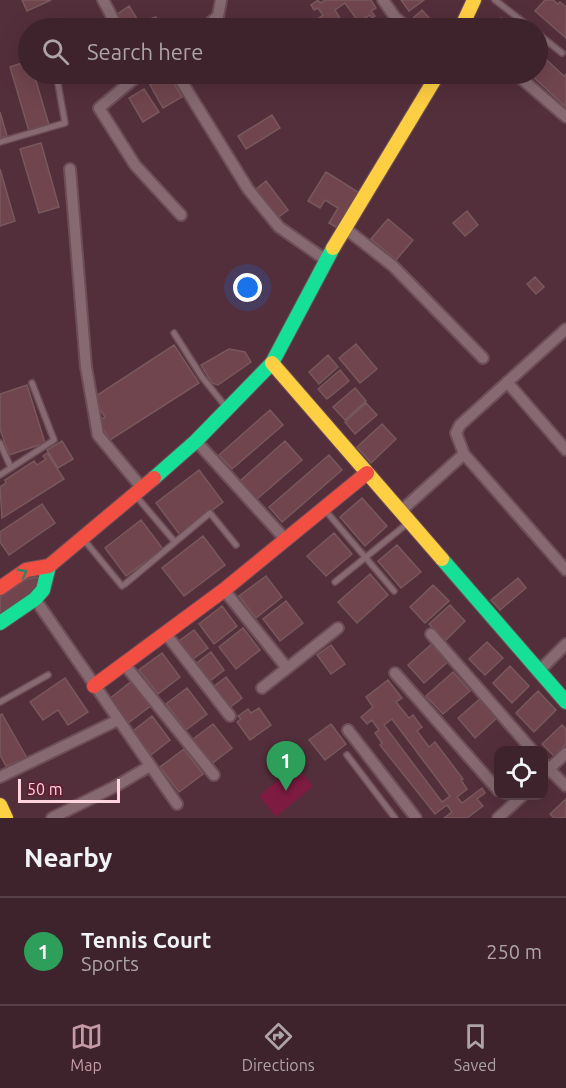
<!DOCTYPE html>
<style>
:root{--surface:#3e232c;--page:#452b34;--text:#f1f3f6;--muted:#ada4a9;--line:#574048;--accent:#c39aa5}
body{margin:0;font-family:Ubuntu,sans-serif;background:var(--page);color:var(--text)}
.controls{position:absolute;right:18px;bottom:18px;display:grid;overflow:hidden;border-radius:12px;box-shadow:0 6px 24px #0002}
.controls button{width:54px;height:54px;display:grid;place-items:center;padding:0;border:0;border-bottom:2px solid var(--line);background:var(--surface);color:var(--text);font:30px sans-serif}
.scale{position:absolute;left:18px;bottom:15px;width:102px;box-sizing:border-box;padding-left:6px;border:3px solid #ffd4de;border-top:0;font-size:16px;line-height:21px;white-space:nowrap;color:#ffd4de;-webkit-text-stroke:4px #622035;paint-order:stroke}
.you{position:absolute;left:248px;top:288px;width:21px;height:21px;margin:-15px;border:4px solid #fff;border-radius:50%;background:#1a73e8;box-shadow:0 0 0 9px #1a73e833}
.badge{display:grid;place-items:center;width:39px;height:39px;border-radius:50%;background:var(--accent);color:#fff;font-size:20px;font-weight:700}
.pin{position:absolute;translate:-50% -50px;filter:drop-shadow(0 2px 3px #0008)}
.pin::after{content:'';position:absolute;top:32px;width:21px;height:18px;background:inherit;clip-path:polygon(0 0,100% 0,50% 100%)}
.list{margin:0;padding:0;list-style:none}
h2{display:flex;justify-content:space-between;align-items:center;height:78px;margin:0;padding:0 24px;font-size:26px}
h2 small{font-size:20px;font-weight:400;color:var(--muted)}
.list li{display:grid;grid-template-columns:39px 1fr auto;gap:18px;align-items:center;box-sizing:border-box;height:108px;padding:0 24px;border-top:2px solid var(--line)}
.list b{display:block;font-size:22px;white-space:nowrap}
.list p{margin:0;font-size:20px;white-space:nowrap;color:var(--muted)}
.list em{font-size:20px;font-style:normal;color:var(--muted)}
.icon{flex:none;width:33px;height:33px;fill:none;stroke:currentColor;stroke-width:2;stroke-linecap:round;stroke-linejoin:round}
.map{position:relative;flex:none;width:566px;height:818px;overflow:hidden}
.search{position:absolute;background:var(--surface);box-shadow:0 6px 24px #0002;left:18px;right:18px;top:18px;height:66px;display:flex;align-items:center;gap:15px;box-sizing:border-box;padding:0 21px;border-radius:33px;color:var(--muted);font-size:22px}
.sheet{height:186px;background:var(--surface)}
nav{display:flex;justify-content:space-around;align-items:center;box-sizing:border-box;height:84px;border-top:2px solid var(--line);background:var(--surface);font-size:16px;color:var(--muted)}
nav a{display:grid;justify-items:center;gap:3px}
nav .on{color:var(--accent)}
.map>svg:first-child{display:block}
</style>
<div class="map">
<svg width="566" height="818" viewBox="0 0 566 818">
<rect width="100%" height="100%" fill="#532f3b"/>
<path fill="#7d1b40" d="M296,765L313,786L276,817L259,796Z"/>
<path fill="#70454e" stroke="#77585d" stroke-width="1.5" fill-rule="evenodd" d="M22,0H51L27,11Z
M318,0L320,3L326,0H371L376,8L371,11L375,16L372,18L370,15L365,18L369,24L357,28L354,24L358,21L345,3L335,10L342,22L336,26L333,22L325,27L319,18L323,15L318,8L314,10L311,5Z
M401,0H424L409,11Z
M545,0H553L558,4L560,2L566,7V38L535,11Z
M129,6L142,27L139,28H125L116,15Z
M422,10L438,28H420L412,19Z
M156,17L160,28H150L147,20Z
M501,18L512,28H492Z
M538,52L564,76L566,74V107L530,74H538Z
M28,61V74H34L49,125L29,131L10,67Z
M169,75L182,97L163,108L150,85Z
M144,89L159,112L143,122L129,98Z
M0,112L7,136L0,138Z
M272,115L280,128L246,149L238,136Z
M41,143L59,207L39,213L20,149Z
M0,169L15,221L0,226Z
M326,172L361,194L339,229L329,223L338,208L325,200L320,208L308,201Z
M266,181L288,210L277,218L255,190Z
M467,211L478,225L465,236L453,223Z
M388,219L413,240L396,260L371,239Z
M535,277L544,287L536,294L527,284Z
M356,344L377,369L360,383L339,358Z
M174,345L199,383L110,440L98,421L105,417L93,398Z
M229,349L245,352L251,362L218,385L212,383L201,365Z
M328,355L338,367L319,384L309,372Z
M340,370L349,381L327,399L318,389Z
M27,385L45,443L9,455L0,429V394Z
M355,388L366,401L345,420L333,407Z
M366,403L377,415L355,434L345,422Z
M270,410L283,425L232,469L219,455Z
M382,424L396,439L371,463L357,447Z
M62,441L73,459L58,468L47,450Z
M285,441L302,460L256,500L240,481Z
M47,453L64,479L2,518L0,487L6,483L5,480L34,461L37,465L46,459L43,456Z
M329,455L342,470L282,522L269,507Z
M199,470L223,502L180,535L156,503Z
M362,498L387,526L365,546L340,517Z
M42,504L55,523L9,555L0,542V532Z
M141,520L163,549L126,576L105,548Z
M334,533L352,554L326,576L307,556Z
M203,536L225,565L184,596L162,568Z
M397,545L421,572L401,588L378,561Z
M370,574L388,595L357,623L338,602Z
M266,576L282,597L256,618L239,596Z
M37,577L41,583L35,593L0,617V597L27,579Z
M518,578L526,588L500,610L491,600Z
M433,585L449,601L425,623L410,607Z
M286,601L303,623L280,641L263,619Z
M450,605L465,621L445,641L429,624Z
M222,606L237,626L214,644L199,624Z
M243,628L260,650L236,669L219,647Z
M194,630L208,648L193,659L179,641Z
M434,642L450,660L424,683L408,665Z
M487,642L503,658L485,675L469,659Z
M331,645L345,664L331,674L317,655Z
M211,652L224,670L210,681L197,663Z
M162,653L180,677L158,694L139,670Z
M510,666L529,686L512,703L493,683Z
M453,672L470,691L443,714L426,696Z
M226,677L242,698L228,709L212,688Z
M65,678L88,712L68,725L58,710L43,720L30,702Z
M133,680L152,705L128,723L109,699Z
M388,680L402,698L396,702L409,718L413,715L422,727L417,731L429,747L435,742L463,779L461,780L467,789L457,797L462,803L482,788L485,793L477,799L483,806L467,818H444L452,812L447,805L435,814L380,745L382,743L375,733L379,730L372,720L367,724L361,717L373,707L366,697ZM392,719L450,796L442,802L384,725Z
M187,688L207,714L186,730L166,704Z
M538,691L556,710L534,732L516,713Z
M482,697L499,716L475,738L458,718Z
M259,708L271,725L250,740L237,722L241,719L238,716L248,709L251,713Z
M2,714L27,758L6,766L0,755V715Z
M152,716L170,740L151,755L133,731Z
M213,724L232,748L210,765L192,740Z
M331,724L346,744L325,760L309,740Z
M562,725L566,729V744L554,756L542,744Z
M184,749L203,774L179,792L160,767Z
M566,799V818H554L550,814Z"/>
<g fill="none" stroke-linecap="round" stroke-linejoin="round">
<defs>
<path id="lane" d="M495,0L531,28
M538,34L562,53
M0,142L65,123L58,84
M174,333L202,377L226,407
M0,443L11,468
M0,475L54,440L32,383
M136,496L175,542
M325,510L394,591
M85,541L122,586
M335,582L408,523
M125,584L210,513L236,545
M0,702L48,675
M347,755L395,818"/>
<path id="street" d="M103,0L118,28
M383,0L395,17L408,28
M204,28L218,16L221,0
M140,74L99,108L135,165L181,215
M177,74L248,189L279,227L326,260
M516,74L566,117
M70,169L86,367L98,435L142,488
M346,229L393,266L483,358
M566,329L460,425L456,433L464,454L566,570
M507,382L566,450
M196,441L286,540
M402,510L464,454
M224,590L287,668
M35,599L177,804
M166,634L230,716
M431,634L532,750
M125,665L214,775
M538,672L566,644
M395,673L498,790
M262,688L338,628
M348,730L416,818
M544,764L566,786
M545,773L566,753
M0,777L118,720
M52,818L116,786L150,766
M498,818L522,796"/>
<path id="fast" d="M154,478L196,441L272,363L333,248
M442,559L566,702
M0,623L35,599L43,590L49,566"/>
<path id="slow" d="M461,28L474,0
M333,248L438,74
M272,363L442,559
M0,805L6,818"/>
<path id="jam" d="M0,588L26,570L49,566L154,478
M94,686L224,590L367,473"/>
</defs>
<use href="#lane" stroke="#6d4d57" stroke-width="8"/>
<use href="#street" stroke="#6d4d57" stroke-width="14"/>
<use href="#fast" stroke="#6d4d57" stroke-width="16"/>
<use href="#slow" stroke="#6d4d57" stroke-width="16"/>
<use href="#jam" stroke="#6d4d57" stroke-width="16"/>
<use href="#lane" stroke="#866971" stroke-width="5"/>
<use href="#street" stroke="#866971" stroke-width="10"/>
<use href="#fast" stroke="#16e098" stroke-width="14"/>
<use href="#slow" stroke="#ffcf43" stroke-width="14"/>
<use href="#jam" stroke="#f24e42" stroke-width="14"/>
</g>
<defs><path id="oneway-chevron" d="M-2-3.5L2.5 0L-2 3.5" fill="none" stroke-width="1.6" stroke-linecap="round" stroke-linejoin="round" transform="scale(1.5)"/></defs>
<use stroke="#3c8066" href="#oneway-chevron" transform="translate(23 573) rotate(-28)"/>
</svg>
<div class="controls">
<button><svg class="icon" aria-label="locate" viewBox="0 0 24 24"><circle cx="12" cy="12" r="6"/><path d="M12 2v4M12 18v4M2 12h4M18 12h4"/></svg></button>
</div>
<div class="scale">50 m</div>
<div class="you"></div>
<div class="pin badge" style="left:286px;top:791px;background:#2e9e5b">1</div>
<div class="search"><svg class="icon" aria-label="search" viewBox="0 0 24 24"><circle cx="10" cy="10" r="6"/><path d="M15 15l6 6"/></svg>Search here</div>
</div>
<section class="sheet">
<h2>Nearby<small></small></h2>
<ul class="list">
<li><span class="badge" style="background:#2e9e5b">1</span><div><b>Tennis Court</b><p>Sports</p></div><em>250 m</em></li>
</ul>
</section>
<nav>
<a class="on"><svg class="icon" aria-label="map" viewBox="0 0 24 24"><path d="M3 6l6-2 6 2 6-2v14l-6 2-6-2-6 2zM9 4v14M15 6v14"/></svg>Map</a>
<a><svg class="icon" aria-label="directions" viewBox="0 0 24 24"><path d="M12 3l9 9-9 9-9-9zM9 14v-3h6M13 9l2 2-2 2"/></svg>Directions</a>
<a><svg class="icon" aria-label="saved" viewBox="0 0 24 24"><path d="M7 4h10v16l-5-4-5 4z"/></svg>Saved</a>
</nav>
